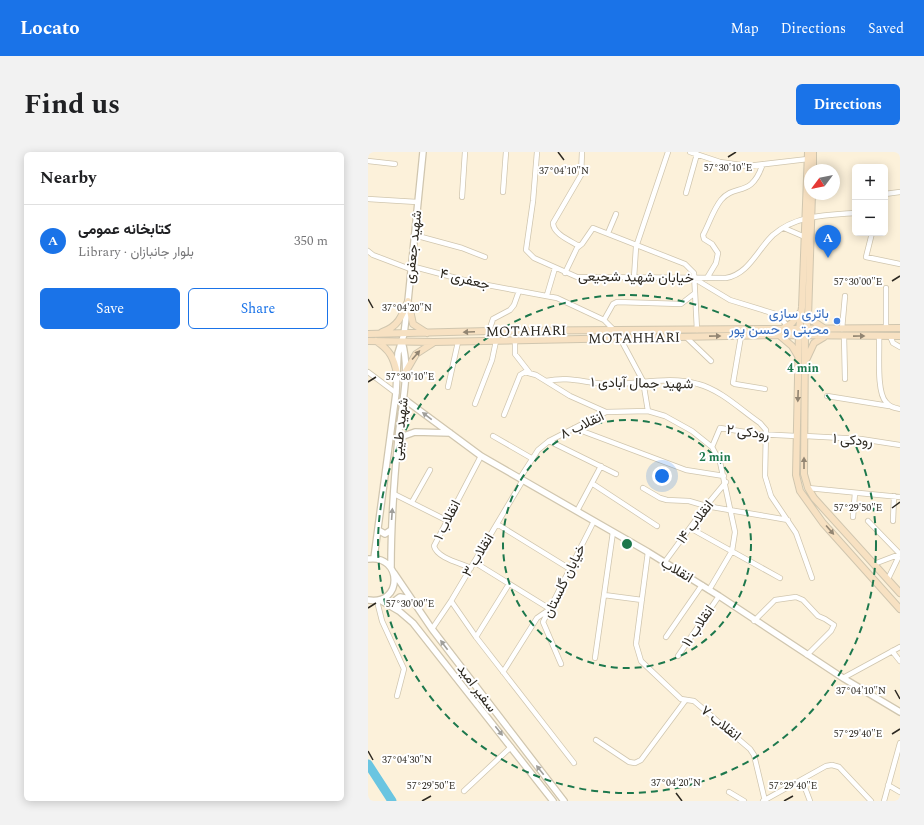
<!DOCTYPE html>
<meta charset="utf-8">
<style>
:root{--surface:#fff;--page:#f2f2f2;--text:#202124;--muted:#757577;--line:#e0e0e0;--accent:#1a73e8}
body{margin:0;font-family:Spectral,Vazirmatn,serif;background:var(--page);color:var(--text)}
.controls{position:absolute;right:12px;top:12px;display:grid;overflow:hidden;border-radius:6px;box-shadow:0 2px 10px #0003}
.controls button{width:36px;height:36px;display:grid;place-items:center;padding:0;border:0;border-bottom:1px solid var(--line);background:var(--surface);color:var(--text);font:20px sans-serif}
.compass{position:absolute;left:436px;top:12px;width:36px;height:36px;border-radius:50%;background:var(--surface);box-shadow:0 2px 10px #0003;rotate:238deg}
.you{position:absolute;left:294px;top:324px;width:14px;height:14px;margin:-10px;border:3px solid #fff;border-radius:50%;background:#1a73e8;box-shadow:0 0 0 6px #1a73e833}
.badge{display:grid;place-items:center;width:26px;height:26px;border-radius:50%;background:var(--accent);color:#fff;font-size:13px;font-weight:700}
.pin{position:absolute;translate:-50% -33px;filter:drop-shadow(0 1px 2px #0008)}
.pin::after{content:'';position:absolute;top:21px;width:14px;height:12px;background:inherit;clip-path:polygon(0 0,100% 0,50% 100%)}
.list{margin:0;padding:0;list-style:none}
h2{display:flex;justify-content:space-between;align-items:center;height:52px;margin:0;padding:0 16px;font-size:17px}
h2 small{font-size:13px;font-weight:400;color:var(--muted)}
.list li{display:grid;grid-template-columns:26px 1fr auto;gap:12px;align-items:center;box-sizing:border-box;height:72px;padding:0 16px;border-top:1px solid var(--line)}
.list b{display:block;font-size:15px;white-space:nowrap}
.list p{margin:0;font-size:13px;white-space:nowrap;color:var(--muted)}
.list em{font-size:13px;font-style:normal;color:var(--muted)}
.actions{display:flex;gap:8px;padding:12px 16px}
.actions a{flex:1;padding:9px 0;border:1px solid var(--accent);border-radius:6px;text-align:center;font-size:14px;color:var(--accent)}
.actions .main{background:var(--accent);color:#fff}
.map{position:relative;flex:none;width:532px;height:649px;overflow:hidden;border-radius:6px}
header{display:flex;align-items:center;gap:24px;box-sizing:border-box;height:56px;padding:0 20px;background:var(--accent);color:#fff}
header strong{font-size:19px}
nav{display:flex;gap:22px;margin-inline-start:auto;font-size:14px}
.intro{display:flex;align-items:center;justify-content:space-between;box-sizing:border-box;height:96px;padding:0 24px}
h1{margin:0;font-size:28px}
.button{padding:10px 18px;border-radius:6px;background:var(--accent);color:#fff;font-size:14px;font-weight:700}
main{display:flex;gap:24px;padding:0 24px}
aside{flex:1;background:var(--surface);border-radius:6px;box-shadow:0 2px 10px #0003}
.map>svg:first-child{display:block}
</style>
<header>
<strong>Locato</strong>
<nav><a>Map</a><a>Directions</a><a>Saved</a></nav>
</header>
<div class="intro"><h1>Find us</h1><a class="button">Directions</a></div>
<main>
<aside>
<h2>Nearby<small></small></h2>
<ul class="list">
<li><span class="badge">A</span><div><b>کتابخانه عمومی</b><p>Library · بلوار جانبازان</p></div><em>350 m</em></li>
</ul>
<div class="actions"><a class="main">Save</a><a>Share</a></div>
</aside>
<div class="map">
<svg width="532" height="649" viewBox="0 0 532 649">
<rect width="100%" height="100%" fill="#fcf1da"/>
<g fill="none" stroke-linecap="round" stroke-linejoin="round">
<path stroke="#6ac5e1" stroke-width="9" d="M0,612L24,649"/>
<defs>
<path id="minor" d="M169,0L165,49L158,98L166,106L209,125L358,126C381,122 389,98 405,83C428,63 458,63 487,61
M322,0L352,10L380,14L440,7
M0,9L27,12
M135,40L138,0
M318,41L329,2
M517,42L532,40
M94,45L97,0
M0,47L49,50
M416,76L437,85
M240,81L248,62
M504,81L498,105L532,112
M46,83L94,96L117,105
M211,94C203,89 185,82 185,71L213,23L214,0
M0,99L5,103L42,117
M43,114L103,130L189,146L236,168L246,178
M197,121L209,96L214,92L225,76L317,112L326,121L329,178
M266,126L268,95L300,0
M339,126L348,111L350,101L344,92L336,87L335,83C341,72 345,58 353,48C367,31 383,46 394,14
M327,127L362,148L411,163L419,174
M518,136V176
M179,143L187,116
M236,168L245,152L249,150L313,152L327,141
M474,177L477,144
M121,179L125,167L142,158L146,153L151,139
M373,184L365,231L367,232L397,237
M476,184L477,227
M511,184C512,199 508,240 518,250C521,255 527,256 532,257
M522,184L525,191L532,195
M318,185L343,209
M252,186L275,229L280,259
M147,189V202L161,220
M0,220L28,241
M178,229C202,224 216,231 239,232C269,233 301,223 330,232C353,238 373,258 392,271L398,278L397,324L403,344L428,381L444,426
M80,235L90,190
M459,244L521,254
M107,252L124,208L128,189
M136,263L152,223L157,220L168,223L202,244L238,260
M206,276L318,318L356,324
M125,284L165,307
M437,284L493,287L532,293
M181,289L248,322
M344,295L352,276L390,282L428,284
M152,326L170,298L181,289L238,260L280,259L297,264L324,279L344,295L352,310L367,380L364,399L341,438
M225,332L289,374
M275,336L292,346L299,348L321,349L338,354L420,368
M440,336L532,345
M26,342L78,368
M44,350L62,318
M209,359L233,314
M485,365L487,341
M500,369L532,402
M525,369L526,344
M129,372L202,417
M322,376L412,426
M280,400L268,492L273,509L313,547L326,549L382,597L386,603L397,649
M106,410L182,457L169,466L135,520
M296,411L338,354L358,330
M506,412L532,402
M103,416C92,411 69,406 66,394L113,304
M520,427L532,402
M236,443L274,448
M9,449L14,469L36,517L29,544
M83,449L108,485L206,611
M386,469L407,448L428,445L435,448L450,464L457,467L466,473L463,479L439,503
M64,477L83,449L155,328
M108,485L141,432
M298,485L334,433
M524,499L532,509
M310,504L351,444
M227,506L245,380
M193,512L175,470L226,369
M475,526L532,495
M228,588L261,610L267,611L273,608L317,549
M434,628L442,649
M520,633L532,640
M96,639L143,595
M361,640L376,649
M395,649L458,614L464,613L471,615L503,649
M516,649L532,591"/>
<path id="tertiary" d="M36,247L113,304L280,400L351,444L475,526L532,560
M30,286L47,280L82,281
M10,378L17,382L23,378
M6,406L28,241L30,201L36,182L40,149L55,0
M0,407C35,402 35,454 0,448
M23,415C23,372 26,329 30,287C33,256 43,220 34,190
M26,421L64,477L196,649
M12,448L31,459L45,471L185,649
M31,459L28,448L32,445L42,447"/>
<path id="secondary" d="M440,0L434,155L431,177L428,323L432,339L455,371L532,457
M445,0V18
M444,42L440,166L437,184L436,322L440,336L446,346L532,441
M440,161L445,169L457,177
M414,177L424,171L432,161
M14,180C30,175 34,164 40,149L45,172L59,181
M0,182L121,179L532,176
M411,183L424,194L430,204
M0,189L66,190L411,183L532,184
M8,189C22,198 26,206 29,222
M439,206L446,191L456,185
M37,221L48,202L65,191"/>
</defs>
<use href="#minor" stroke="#d0c6af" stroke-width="6"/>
<use href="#tertiary" stroke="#d0c6af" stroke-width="8"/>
<use href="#secondary" stroke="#d0c6af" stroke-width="8"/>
<use href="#minor" stroke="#fff" stroke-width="4.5"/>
<use href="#tertiary" stroke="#fff" stroke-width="5.5"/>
<use href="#secondary" stroke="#f7e1c2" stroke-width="6"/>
</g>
<defs><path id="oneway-solid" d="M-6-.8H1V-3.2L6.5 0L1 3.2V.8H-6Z"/></defs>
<g fill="#928572">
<use href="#oneway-solid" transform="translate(101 180) rotate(177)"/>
<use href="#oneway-solid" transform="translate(347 184) rotate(-1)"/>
<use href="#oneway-solid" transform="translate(491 184) rotate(-1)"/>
<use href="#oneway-solid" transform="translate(48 203) rotate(-49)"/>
<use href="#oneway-solid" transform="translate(430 244) rotate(92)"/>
<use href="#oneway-solid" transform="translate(436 311) rotate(-90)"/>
<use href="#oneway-solid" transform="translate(462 378) rotate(49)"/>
</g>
<g fill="#a09f9b">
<use href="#oneway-solid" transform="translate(59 264) rotate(-143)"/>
<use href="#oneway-solid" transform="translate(24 362) rotate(-86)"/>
<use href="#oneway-solid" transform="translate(76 493) rotate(-127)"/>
<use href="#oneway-solid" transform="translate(131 579) rotate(52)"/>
<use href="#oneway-solid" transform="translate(172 618) rotate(-128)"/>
</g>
<path fill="none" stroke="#2d2921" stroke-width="1.5" d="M190,0L196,8M360,5L368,0M524,129L532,124M0,147L5,156M0,230L8,225M524,356L532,350M0,456L8,451M527,538L532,547M524,582L532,577M0,599L5,608M308,641L314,649M54,649L63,644M416,649L425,644"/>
<g fill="none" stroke="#1d784d" stroke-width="2" stroke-dasharray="7 5">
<circle cx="259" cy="392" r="124"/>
<circle cx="259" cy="392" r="249"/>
</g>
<circle fill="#3f7fe0" stroke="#fff" stroke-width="1.5" cx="469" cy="169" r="4"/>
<g text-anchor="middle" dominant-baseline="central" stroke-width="4" stroke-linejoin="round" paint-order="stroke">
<g font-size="14" fill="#2d2921" stroke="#fff">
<text transform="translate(45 95) rotate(-84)">شهید جعفری</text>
<text transform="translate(268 125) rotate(1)">خیابان شهید شجیعی</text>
<text transform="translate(97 127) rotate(14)">جعفری ۴</text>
<text transform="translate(158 179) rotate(-1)">MOTAHARI</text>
<text transform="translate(266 186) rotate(-1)">MOTAHHARI</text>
<text transform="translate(274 231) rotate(1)">شهید جمال آبادی ۱</text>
<text transform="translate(214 273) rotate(-25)">انقلاب ۸</text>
<text transform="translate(32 277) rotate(-84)">شهید طیبی</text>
<text transform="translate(380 280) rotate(7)">رودکی ۲</text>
<text transform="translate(485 288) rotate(5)">رودکی ۱</text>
<text transform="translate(79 368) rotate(-63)">انقلاب ۱</text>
<text transform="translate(327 370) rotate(-52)">انقلاب ۱۴</text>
<text transform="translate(110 403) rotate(-59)">انقلاب ۳</text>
<text transform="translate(309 418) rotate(31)">انقلاب</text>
<text transform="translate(196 429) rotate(-64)">خیابان گلستان</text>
<text transform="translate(330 474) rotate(-56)">انقلاب ۱۱</text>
<text transform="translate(109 536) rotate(53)">سفیر امید</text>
<text transform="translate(353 571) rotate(39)">انقلاب ۷</text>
</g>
<g font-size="14" fill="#366cbe" stroke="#fff" text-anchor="end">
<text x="461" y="161">باتری سازی<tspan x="461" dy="16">محبتی و حسن پور</tspan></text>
</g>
</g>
<g font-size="10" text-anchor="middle" fill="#2d2921" stroke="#fff" stroke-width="4" stroke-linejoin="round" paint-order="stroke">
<text x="360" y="19">57°30'10"E</text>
<text x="196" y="22">37°04'10"N</text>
<text x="490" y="133">57°30'00"E</text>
<text x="39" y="159">37°04'20"N</text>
<text x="42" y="228">57°30'10"E</text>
<text x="490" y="359">57°29'50"E</text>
<text x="42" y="455">57°30'00"E</text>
<text x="493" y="542">37°04'10"N</text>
<text x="490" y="585">57°29'40"E</text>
<text x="39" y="611">37°04'30"N</text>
<text x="308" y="634">37°04'20"N</text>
<text x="63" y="637">57°29'50"E</text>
<text x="425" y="637">57°29'40"E</text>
</g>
<circle cx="259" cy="392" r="6" fill="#1d784d" stroke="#fff" stroke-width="2"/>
<g font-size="12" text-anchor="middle" font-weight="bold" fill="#1d784d" stroke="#fff" stroke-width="4" stroke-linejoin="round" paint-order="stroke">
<text x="435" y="220">4 min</text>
<text x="347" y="309">2 min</text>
</g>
</svg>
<div class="controls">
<button>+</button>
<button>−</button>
</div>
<svg class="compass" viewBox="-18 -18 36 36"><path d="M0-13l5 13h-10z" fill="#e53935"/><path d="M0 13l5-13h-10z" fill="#757577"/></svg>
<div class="you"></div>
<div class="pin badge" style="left:460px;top:106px">A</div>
</div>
</main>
